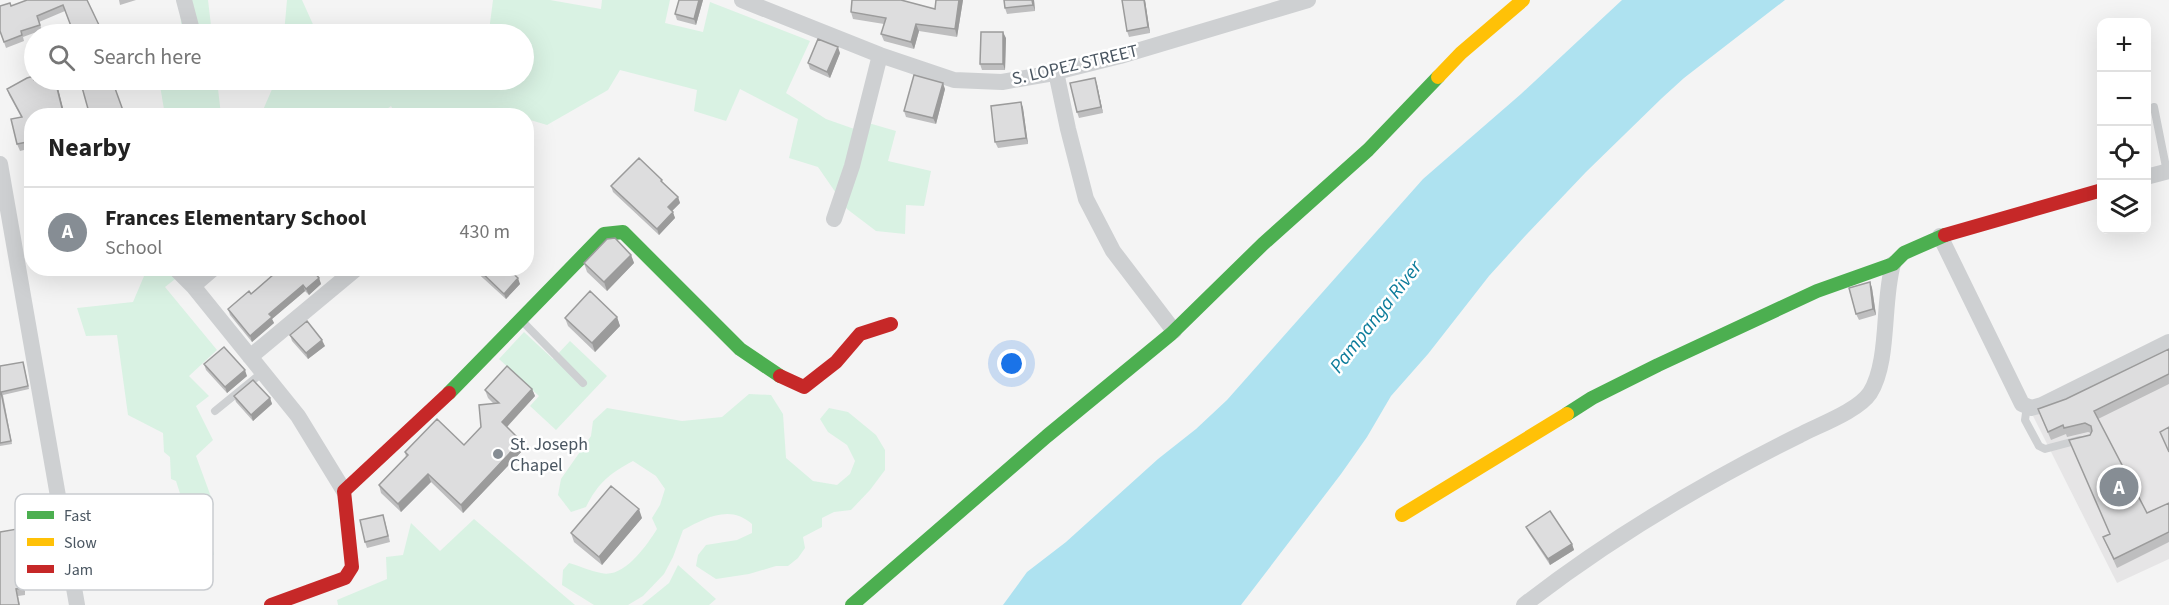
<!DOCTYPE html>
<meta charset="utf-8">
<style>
:root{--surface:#fff;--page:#f2f2f2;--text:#222;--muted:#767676;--line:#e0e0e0;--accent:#868d94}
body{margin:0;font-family:"Source Sans 3",sans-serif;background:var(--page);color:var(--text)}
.controls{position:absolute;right:18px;top:18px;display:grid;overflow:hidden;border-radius:12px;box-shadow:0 6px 24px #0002}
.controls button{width:54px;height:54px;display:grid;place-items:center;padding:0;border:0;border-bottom:2px solid var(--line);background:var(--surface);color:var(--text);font:30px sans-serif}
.you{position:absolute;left:1012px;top:364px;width:21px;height:21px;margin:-15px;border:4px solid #fff;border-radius:50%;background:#1a73e8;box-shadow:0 0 0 9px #1a73e833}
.badge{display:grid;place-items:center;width:39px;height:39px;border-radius:50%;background:var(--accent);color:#fff;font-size:20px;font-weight:700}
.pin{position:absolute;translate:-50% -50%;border:3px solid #fff;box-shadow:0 2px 6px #0006}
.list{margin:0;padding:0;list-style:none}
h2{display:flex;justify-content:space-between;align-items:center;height:78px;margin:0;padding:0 24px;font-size:26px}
h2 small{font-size:20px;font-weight:400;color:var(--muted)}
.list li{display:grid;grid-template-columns:39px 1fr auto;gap:18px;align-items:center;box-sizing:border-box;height:90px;padding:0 24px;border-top:2px solid var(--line)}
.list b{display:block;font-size:22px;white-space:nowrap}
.list p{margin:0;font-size:20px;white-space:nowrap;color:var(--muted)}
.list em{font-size:20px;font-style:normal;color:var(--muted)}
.icon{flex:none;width:33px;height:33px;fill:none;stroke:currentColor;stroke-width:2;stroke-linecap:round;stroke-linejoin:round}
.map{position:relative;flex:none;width:2169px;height:605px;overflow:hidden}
.search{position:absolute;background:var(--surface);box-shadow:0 6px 24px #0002;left:24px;top:24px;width:510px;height:66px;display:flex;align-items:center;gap:15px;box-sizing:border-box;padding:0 21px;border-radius:33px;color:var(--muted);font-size:22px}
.panel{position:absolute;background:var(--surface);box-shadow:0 6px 24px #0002;left:24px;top:108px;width:510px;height:168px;border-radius:24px}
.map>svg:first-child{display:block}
</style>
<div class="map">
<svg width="2169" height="605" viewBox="0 0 2169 605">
<rect width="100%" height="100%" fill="#f4f4f4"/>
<path fill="#e6e5e6" d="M2169,351V559L2117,583L2033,416Z"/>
<path fill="#d9f2e3" d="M179,0H208L212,34H182Z
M287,0H302L316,31H489L493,0H550L601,9L602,0H670L665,23L703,32L710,2L810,41L786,93L826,119L860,131L865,122L896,131L888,161L931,171L924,206L906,205L905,234L876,231L847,209L818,167L789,158L798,119L740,89L726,121L694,111L697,90L620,70L608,90L547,125L527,119L526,116L396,115L391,106L379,115L254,116L263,110L276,80H524V34H284Z
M159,80H217L221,115H165Z
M147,269H188L165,287L217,350L189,376L209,396L196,406L213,440L196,456L214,505L203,510L214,555L190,556L186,534L192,529L191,510L185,509L176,481L171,479L170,457L164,452L163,433L128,415L117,335L86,336L77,308L133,302Z
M524,332L553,359L570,341L607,376L556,430L530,406L539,396L499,359Z
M749,394L771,395L783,414L786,458L813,481L837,485L850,474L855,461L847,445L828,432L820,419L829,408L848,412L876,435L885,450V470L870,490L851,510L834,512L822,518V527L803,537L805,548L798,558L788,566H776L749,574L716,579L696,566L698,555L706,545L737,540L752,533V524C730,504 705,518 683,530L673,557L664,574L643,596L628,605H594L562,585L563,570L569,563C580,566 590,571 601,573C624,579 647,545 657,529L652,518L660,505L665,489L656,476L633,461C610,473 598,483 586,507L571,512L558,495L561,479L591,436L593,421L607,408L682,421L722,417Z
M474,519L575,605H338L337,600L387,579L386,557L403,555L411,523L440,551Z
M678,565L716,599L709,605H642L669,583Z"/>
<path fill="#aee2f0" d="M1622,0H1785L1684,78L1662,98L1586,172L1527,234L1489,276L1428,354L1391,396L1367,437L1341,474L1241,605H1003L1027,572L1066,542L1158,459L1196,429L1227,400L1423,179L1521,94Z"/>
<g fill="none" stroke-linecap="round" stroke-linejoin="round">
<path stroke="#ced0d2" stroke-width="8" d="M2154,107L2167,172
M522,321L583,383
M2027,406L2025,420L2039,446L2045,449L2079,440
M215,411L263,372"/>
<path stroke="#ced0d2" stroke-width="16" d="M184,0L193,34
M742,0L880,55L954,80L1002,82L1048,74L1120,56L1308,0
M1056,72L1068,129L1086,199L1113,251L1174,331
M0,164L77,605
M2146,177L2169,171
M834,219L852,166L880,55
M1940,236L2022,404L2031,408L2042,405L2169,342
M175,268L193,286L298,416L344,491
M193,286L214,268
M250,357L357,268
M1524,605C1609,539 1703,483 1800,435C1819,425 1858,411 1870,393C1890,361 1882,302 1893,264"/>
<path stroke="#4caf50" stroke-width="14" d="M449,393L604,234L623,232L740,349L780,376
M1567,414L1592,398L1658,365L1817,291L1893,264L1904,253L1945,235
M852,605L1047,436L1171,334L1263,244L1368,150L1438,77"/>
<path stroke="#ffc107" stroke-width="14" d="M1438,77L1461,53L1523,0
M1402,515L1567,414"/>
<path stroke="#c62828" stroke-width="14" d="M1945,235L2102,190
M780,376L804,387L836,362L860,334L891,324
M271,605L345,578L352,567L344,491L449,393"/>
</g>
<path fill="#bebebf" d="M87,0L101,31L91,34H74L65,11L39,22L42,30L23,37L24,41L6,48L0,31L11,6Z
M119,0H136L120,5Z
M679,0H703L696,25L677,20L675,14Z
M963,0L957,37L919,31L914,49L884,41L881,34L884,24L853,19L851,12L935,9Z
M1004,0H1034L1035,11L1007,14L1005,8Z
M1122,0H1145L1150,33L1129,37L1127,31Z
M1006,38L1005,70H982L980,64Z
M840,53L830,78L810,69L808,63Z
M1095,78L1103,113L1079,118L1077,112Z
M7,89L32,116V148L20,151L17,144L21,117L9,95Z
M945,89L936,124L906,117L904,111Z
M1021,102L1023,108L1028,144L998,148L995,142Z
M663,183L678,197L680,203L672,211L675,218L659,235L613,192L611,186Z
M631,255L634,263L607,291L587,272L584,263Z
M468,268H507L520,284L506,299L473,269L471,271Z
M319,278L321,284L309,295L305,291L272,319L274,323L252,342L230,315L228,309L251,294Z
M1870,282L1872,288L1876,315L1859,320L1856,314Z
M617,317L620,326L595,352L568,326L565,318Z
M290,335L325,346L308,359L292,341Z
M2169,349V384L2098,419L2147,513L2169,503V542L2117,568L2103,537L2110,534L2069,440L2090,435L2091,433L2088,432L2067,437L2066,434L2051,440L2038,409L2066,399Z
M204,364L247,376L227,393L206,370Z
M24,365L29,389L3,395L12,444L0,446V366Z
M532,389L535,396L507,427L524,449L463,513L431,482L401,512L381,493L379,485L406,457L405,452L464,445L481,427L494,404L488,398L485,390Z
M234,396L270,398L272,404L253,421L236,402Z
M642,518L602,565L574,542L571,533Z
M385,521L390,542L367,548L365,542Z
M1526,527L1572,544L1574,550L1550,565L1529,533Z
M17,529L19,536L25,567H21L25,595L18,596L20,605H0Z"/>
<path fill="#9b9b9b" d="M699,0H703L696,25L694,19Z
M959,0H963L957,37L955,29Z
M1032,0H1034L1035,11L1033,5Z
M1144,0H1145L1150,33L1148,27Z
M916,24L919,31L914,49L911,42Z
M1003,32L1006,38L1005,70L1003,64Z
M838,47L840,53L830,78L827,72Z
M1095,78L1097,84L1103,113L1101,107Z
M55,80H56L65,116H64Z
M943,83L945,89L936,124L933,118Z
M1021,102L1023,108L1028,144L1026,138Z
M678,197L680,203L670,213L668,207Z
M673,212L675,218L659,235L657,229Z
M631,255L634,263L607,291L604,282Z
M319,278L321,284L309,295L306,289Z
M518,278L520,284L506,299L504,294Z
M1870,282L1872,288L1876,315L1873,309Z
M303,285L305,291L272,319L274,323L252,342L250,336L269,314Z
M617,317L620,326L595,352L592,343Z
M322,340L325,346L308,359L306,353Z
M245,370L247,376L227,393L225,387Z
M532,389L535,396L504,430L502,422Z
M270,398L272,404L253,421L251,415Z
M521,441L524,449L463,513L461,505Z
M428,474L431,482L401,512L398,504Z
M639,509L642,518L602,565L599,557Z
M17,529L19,536L25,567L22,560Z
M1572,544L1574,550L1550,565L1548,559Z
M18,560L21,567L25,595L23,588Z"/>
<path fill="#ddddde" stroke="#9b9b9b" stroke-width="1.5" d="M27,0H87L99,25L89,29L91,34H74L63,5L37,16L40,25L21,31L22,35L4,42L0,31V6L10,3L11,6Z
M679,0H699L694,19L675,14Z
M852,0H901L935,9L936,0H959L955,29L916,24L911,42L881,34L886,18L851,12Z
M1004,0H1032L1033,5L1005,8Z
M1122,0H1144L1148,27L1127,31Z
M981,32H1003V64H980Z
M818,39L838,47L827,72L808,63Z
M914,75L943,83L933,118L904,111Z
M34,76V80H55L64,116H32V141L17,144L11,119L22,117L7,89L27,78Z
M1095,78L1101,107L1077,112L1070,83Z
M80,80H112L125,116H90Z
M1021,102L1026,138L995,142L991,106Z
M639,158L662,180L661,181L678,197L668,207L673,212L657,229L611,186Z
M615,238L631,255L604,282L584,263L607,239Z
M281,268H311L319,278L306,289L303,285L269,314L272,317L250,336L228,309L249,291L251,294Z
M477,268H507L518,278L504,294Z
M1870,282L1873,309L1856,314L1849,288Z
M590,291L617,317L592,343L565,318Z
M307,321L322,340L306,353L290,335Z
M224,347L245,370L225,387L204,364Z
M2169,349V374L2094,411L2147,513L2169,503V532L2114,559L2103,537L2110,534L2069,440L2090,435L2092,431L2091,426L2085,423L2064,428L2063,425L2048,432L2038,409L2066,399Z
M23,362L28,386L1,392L11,441L0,443V366Z
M507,366L532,389L502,422L521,441L461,505L428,474L398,504L379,485L408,455L405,452L437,419L464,445L481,427L479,405L499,403L485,390Z
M253,380L270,398L251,415L234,396Z
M2169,427V452L2160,432Z
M611,486L639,509L599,557L571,533Z
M1550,511L1572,544L1548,559L1526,527Z
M383,515L388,536L365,542L360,520Z
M17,529L22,560H18L23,588L16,589L19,605H0V532Z"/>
<circle fill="#868d94" stroke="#fff" stroke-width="2" cx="498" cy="454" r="6"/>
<g text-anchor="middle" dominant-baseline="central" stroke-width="5" stroke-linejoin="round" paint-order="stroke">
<g font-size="18" fill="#4a5661" stroke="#fff">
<text transform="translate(1075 65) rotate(-13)">S. LOPEZ STREET</text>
</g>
<g font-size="18" fill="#4a5661" stroke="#fff" text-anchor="start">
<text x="510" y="444">St. Joseph<tspan x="510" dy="21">Chapel</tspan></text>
</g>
<g font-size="20" font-style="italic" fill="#0c7c9b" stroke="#fff">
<text transform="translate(1376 317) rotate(-52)">Pampanga River</text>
</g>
</g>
<rect x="15" y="494" width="198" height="96" rx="9" fill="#fff" stroke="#c9ccd0" stroke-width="1.5"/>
<rect x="27" y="511" width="27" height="8" fill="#4caf50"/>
<rect x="27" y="538" width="27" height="8" fill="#ffc107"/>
<rect x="27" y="565" width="27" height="8" fill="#c62828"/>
<g font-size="16" fill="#4a5661">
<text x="64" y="521">Fast</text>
<text x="64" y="548">Slow</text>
<text x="64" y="575">Jam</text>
</g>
</svg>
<div class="controls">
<button>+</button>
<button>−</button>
<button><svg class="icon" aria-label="locate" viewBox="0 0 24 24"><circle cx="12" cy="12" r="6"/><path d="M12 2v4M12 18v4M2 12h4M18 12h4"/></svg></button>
<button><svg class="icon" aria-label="layers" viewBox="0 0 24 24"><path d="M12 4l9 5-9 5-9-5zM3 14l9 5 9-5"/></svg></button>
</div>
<div class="you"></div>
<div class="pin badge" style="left:2119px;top:487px">A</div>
<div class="search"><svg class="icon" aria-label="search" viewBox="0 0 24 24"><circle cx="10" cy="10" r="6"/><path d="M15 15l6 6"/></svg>Search here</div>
<section class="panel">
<h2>Nearby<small></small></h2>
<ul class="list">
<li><span class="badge">A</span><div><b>Frances Elementary School</b><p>School</p></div><em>430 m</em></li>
</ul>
</section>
</div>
